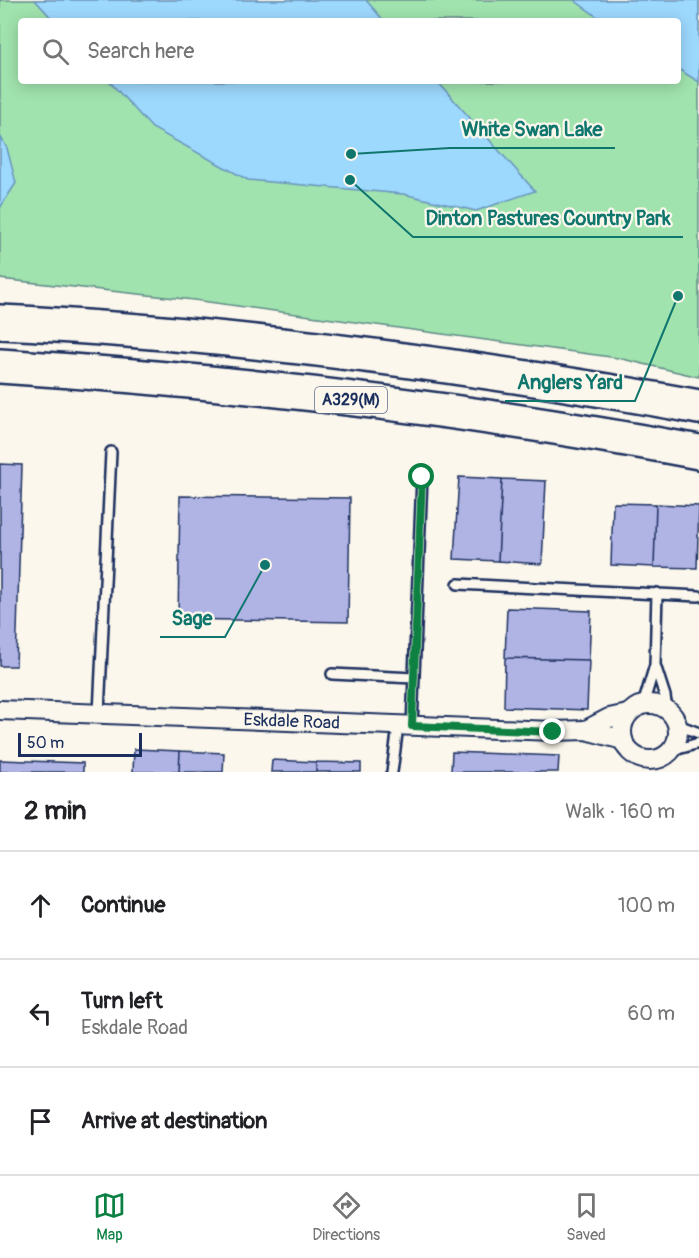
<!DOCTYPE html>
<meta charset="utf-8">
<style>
:root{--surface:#fff;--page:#f2f2f2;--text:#202124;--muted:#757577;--line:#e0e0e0;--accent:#0b8043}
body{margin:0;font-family:Pangolin,sans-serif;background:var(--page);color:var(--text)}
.scale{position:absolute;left:18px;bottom:15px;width:124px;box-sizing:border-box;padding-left:6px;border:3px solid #1b2f5e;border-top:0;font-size:16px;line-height:21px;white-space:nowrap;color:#1b2f5e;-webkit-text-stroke:4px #fbf7ec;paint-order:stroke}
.stop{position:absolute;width:18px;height:18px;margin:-14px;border:4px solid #0b8043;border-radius:50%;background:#fff}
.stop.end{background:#0b8043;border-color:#fff;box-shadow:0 2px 6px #0008}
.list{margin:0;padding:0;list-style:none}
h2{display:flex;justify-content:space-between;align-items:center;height:78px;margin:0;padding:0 24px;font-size:26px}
h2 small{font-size:20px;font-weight:400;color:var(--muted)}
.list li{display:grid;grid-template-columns:39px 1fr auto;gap:18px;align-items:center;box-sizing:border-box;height:108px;padding:0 24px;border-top:2px solid var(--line)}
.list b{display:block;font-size:22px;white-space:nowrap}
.list p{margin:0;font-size:20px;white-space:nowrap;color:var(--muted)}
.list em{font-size:20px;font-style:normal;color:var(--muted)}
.icon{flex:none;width:33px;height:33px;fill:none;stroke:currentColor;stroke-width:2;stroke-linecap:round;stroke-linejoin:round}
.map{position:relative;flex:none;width:699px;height:772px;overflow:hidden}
.search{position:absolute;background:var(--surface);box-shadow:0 3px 15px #0003;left:18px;right:18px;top:18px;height:66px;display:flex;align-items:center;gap:15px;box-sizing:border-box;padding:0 21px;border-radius:6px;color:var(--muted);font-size:22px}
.sheet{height:402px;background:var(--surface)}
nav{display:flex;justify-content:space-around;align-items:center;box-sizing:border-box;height:84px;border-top:2px solid var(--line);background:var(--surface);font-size:16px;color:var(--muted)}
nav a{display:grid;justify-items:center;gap:3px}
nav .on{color:var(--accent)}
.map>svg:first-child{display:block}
</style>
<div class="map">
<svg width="699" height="772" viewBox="0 0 699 772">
<rect width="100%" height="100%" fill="#fbf7ec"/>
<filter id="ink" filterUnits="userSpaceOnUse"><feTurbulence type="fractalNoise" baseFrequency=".0167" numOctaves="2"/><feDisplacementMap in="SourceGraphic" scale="12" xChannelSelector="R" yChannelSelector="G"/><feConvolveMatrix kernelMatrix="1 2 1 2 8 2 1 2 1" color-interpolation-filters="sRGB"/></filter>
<g filter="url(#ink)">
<path fill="#a0e3ae" stroke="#5e8986" stroke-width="1.5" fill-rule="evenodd" d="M0,0H699V377L618,358L194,300L0,279ZM21,21H678V81H21Z"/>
<path fill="#9dd8fd" stroke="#6994bd" stroke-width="1.5" d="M35,0H366L384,21H54Z
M574,0H699V82L678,69V21H603Z
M109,81H437L535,191L476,211L403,194L248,180L152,128Z
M0,136L7,148L16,183L0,208Z"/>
<path fill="#b0b4e5" stroke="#1b2f5e" stroke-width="1.5" d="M0,464L22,465L16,666H0Z
M459,477L502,479L498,561L454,559Z
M502,479L546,481L542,564L498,561Z
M180,496L350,498L348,622L178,619Z
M613,503L656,504L654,567L611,565Z
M656,504L699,506L697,568L654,567Z
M507,608L591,611L589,660L505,658Z
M505,658L589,660L587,710L504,707Z
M134,749L180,751L179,772H133Z
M180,751L224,753L223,772H179Z
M452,752L559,756L558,772H451Z
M0,760L83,763V772H0Z
M272,760L316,762V772H271Z
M316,762L361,763V772H316Z"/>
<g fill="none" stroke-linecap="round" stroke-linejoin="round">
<defs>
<path id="service" d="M458,584L699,596
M655,665L665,696L667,710
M332,674L414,678
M643,705L655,665L657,593
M99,714L111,452
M678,725L699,733
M412,726L422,477
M671,751L699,743
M392,772L398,726"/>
<g id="minor">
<circle cx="650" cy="732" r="28"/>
<path id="s1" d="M0,710L553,731L586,730L623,740"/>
<path d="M586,730L609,718L628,714"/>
</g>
<path id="motorway" d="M0,322C234,333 468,365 699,407
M0,366C234,381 468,409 699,452"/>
</defs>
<use href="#service" stroke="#1b2f5e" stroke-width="14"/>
<use href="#minor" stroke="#1b2f5e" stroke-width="22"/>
<use href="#motorway" stroke="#1b2f5e" stroke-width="38"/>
<use href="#service" stroke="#fbf7ec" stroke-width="9"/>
<use href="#minor" stroke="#fbf7ec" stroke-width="18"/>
<use href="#motorway" stroke="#fbf7ec" stroke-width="33"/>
</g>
</g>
<g fill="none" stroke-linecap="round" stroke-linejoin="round" filter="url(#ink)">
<path stroke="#0b8043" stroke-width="8" d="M422,477L412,726L553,732"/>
</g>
<g text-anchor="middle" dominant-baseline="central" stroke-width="4.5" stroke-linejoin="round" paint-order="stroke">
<rect fill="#fbf7ec" stroke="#5e6b89" stroke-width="1.5" x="315" y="387" width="72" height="26" rx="4.5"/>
<g font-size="16" font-weight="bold" fill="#1b2f5e">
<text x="351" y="400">A329(M)</text>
</g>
<g font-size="18" fill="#1b2f5e" stroke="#fbf7ec">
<text stroke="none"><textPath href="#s1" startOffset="292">Eskdale Road</textPath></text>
</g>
</g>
<path fill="none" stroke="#0f766e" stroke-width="2" d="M351 154L450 148H615M350 180L413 237H683M678 296L635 401H505M265 565L225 637H160"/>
<g fill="#0f766e" stroke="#fbf7ec" stroke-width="2">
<circle cx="351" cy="154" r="6"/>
<circle cx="350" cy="180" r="6"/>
<circle cx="678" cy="296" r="6"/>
<circle cx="265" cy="565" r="6"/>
</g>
<g font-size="20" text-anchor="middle" font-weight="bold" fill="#0f766e" stroke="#fbf7ec" stroke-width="4.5" stroke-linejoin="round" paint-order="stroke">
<text x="532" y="136">White Swan Lake</text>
<text x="548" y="225">Dinton Pastures Country Park</text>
<text x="570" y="389">Anglers Yard</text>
<text x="192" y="625">Sage</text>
</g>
</svg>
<div class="scale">50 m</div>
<div class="stop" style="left:422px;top:477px"></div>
<div class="stop end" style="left:553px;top:732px"></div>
<div class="search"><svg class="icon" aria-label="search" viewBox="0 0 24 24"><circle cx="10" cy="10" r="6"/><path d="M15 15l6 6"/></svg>Search here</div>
</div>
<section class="sheet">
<h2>2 min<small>Walk · 160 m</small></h2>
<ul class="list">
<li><svg class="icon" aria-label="ahead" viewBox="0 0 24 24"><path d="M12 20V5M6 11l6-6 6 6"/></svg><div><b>Continue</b></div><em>100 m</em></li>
<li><svg class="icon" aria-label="left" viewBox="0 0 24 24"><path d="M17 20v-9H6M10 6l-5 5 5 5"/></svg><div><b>Turn left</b><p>Eskdale Road</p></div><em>60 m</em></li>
<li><svg class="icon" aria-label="arrive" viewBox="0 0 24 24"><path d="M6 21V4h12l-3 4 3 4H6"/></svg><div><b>Arrive at destination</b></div></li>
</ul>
</section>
<nav>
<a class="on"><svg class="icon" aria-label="map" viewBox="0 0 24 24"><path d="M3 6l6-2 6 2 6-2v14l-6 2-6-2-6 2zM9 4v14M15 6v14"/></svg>Map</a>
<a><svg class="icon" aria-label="directions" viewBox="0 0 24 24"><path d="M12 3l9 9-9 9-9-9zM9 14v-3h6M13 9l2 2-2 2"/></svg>Directions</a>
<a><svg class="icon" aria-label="saved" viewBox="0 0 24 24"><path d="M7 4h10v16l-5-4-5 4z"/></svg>Saved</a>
</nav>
